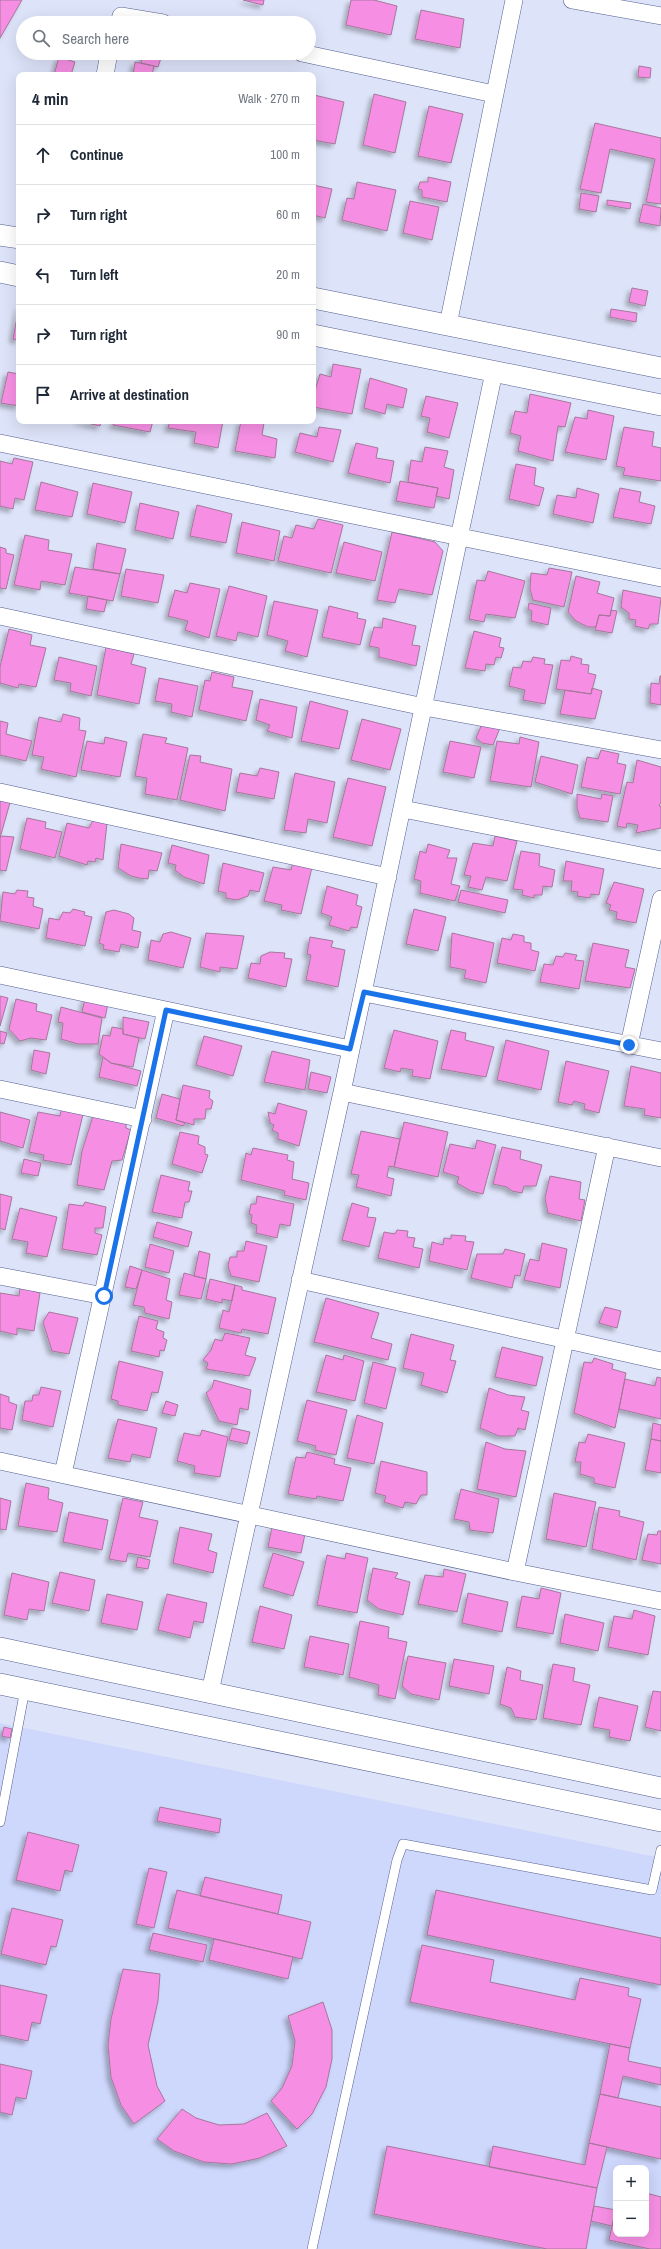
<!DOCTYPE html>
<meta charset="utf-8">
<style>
:root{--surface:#fff;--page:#f2f2f3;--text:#1f2937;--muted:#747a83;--line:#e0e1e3}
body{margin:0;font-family:"Archivo Narrow",sans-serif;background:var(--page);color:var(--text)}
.controls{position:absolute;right:12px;bottom:12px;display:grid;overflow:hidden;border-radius:8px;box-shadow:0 4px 16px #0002}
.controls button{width:36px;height:36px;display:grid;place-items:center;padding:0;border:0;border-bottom:1px solid var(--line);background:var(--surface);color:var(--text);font:20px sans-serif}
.stop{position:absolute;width:12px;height:12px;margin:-9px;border:3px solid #1a73e8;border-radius:50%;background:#fff}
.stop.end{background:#1a73e8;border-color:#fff;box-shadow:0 1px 4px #0008}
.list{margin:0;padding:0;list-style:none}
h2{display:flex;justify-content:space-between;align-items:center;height:52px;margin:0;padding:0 16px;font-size:17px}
h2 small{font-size:13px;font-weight:400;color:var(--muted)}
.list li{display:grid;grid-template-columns:26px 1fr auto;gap:12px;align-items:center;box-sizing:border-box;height:60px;padding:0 16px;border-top:1px solid var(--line)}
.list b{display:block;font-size:15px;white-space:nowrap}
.list em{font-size:13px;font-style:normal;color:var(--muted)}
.icon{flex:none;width:22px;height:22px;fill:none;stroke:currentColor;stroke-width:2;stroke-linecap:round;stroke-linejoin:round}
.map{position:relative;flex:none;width:661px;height:2249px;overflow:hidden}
.search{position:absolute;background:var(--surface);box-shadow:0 4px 16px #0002;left:16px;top:16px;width:300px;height:44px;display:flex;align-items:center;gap:10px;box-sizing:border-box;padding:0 14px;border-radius:22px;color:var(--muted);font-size:15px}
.panel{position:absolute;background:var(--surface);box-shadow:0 4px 16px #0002;left:16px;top:72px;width:300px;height:352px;border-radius:8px}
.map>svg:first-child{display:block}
</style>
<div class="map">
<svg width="661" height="2249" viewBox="0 0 661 2249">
<defs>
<filter id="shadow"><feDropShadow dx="-3.5" dy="3.5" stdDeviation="2" flood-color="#0004"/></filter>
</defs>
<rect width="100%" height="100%" fill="#dde3f9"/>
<path fill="#ced7fc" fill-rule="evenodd" d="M0,1723L661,1858V2249H0ZM616,2168H646V2234H616Z"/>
<path fill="#f68fe3" stroke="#a6779c" filter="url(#shadow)" d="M0,0H22L0,38Z
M243,0H264L263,5Z
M351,0H374L397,6L391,35L346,25Z
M421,10L464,19L460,48L415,39Z
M143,53L162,55L158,67L141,63Z
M59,57L75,62L71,75H54Z
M135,62L154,66L152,75H133Z
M639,66L651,68L650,78L638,77Z
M374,94L406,102L395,153L363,145Z
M314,95L344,102L335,144L313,140Z
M429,106L463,114L451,163L418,156Z
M595,123L661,138V204L646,202L655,159L610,149L601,193L580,189Z
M428,177L451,182L447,202L422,197V190L418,189L420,182H428Z
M357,182L396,190L387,231L342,220L347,198L354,199Z
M313,185L332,189L325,218L313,215Z
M581,193L599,196L596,212L579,209Z
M607,200L631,203L630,209L607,205Z
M410,201L439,207L432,240L403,233Z
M643,204L661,208L660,226L639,222Z
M632,288L648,291L645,306L629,302Z
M19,306V340L13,339Z
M611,309L637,313L636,322L610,317Z
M333,364L361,369L352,414L313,407V397L320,374L331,377Z
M8,372L19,374V406L1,403Z
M370,378L407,389L403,408L387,404L385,414L364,408Z
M530,394L571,403L565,427L558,426L553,461L518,451L521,436L510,433L515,411L527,413Z
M426,396L458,403L449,438L427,432L430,418L421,416Z
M588,410L614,416L606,460L565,452L575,417L587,419Z
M78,421H101L100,426Z
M114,421H153L150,432L113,425Z
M170,421H223L218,448L194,443L196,432L168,428Z
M241,421L264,423L262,435L277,439L275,458L235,451Z
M319,427L341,430L333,462L295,452L300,433L317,437Z
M624,427L654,432L652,446L661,448V481L623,475L625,468L616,466Z
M356,443L378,448L376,458L394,461L390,483L348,473Z
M425,447L448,451L444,467L454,470L449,499L436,496L438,488L408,482L411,460L422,462Z
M14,458L33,462L24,500L15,498L13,509L0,506V461L12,464Z
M516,464L536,468L534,485L544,488L539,506L509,499Z
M400,481L438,488L434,508L396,501Z
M41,482L78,492L72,517L35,510Z
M93,483L132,492L125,523L87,514Z
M577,488L599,494L593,523L553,514L557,495L576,498Z
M620,488L641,492L639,502L655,506L651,524L613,517Z
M140,503L179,512L173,539L135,530Z
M197,505L232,514L226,543L190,536Z
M318,519L343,525L331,573L278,561L284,536L292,538L296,525L314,529Z
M242,522L280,531L274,561L236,553Z
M392,532L435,542L443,551L432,595L399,589L395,603L377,600Z
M25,535L49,540L48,550L72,554L65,585L41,581L40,590L14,585Z
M344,542L382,552L375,581L336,573Z
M97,543L126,549L120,574L93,569Z
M0,547L6,549V553L14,555L6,589L0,588Z
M75,567L120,574L113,601L69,593Z
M549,568L572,572L564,607L533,600L530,589L531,573L547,575Z
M126,569L164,575L158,603L121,596Z
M488,571L525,581L515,618L486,614L484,622L469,619L477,580L485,581Z
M576,576L600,582L597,593L614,598L610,616L599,615L596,627H588L576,621L568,612Z
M190,583L220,589L209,638L185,630L188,621L168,616L175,590L187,593Z
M229,586L267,596L258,637L238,632L236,641L216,636Z
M623,590L661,598L658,624H650L648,629L635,626L636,620L629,619V613L621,607Z
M88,596L107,600L104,612L86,609Z
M274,601L318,610L307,657L285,651L288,641L267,635Z
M529,603L551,608L548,625L531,621L532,611L528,609Z
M329,606L358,613L357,618L366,620L360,645L322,637Z
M611,610L617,611L612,633L595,630L599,615L610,616Z
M383,618L416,626L412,645L420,646L416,666L379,657V648L369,646L374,627L382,628Z
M9,629L32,635L30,645L46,648L36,687L19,684L18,688L0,683V667Z
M474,631L501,638L499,647L504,648L501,658L496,657L494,665L486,664L485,671L465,668Z
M106,647L134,654L131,664L146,668L139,704L97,695Z
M571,656L582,659L581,664L589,665L588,673L596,675L591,694L556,689L561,660L570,661Z
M59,657L97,666L91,696L70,691L71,683L54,680Z
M533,657L545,659L544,664L553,665L545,704L523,700L525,690L509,686L513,667L521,668L523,661L531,662Z
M212,672L234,677L232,687L253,691L246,721L199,710L205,680L210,681Z
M660,676H661V705L650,703L651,683L659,684Z
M159,678L198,686L192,717L171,712L172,704L155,701Z
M592,688L602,691L595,719L560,714L565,690L591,694Z
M260,699L297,707L292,738L267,731L270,725L256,720Z
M310,701L348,711L339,749L301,741Z
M63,714L80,718L79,730L86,731L76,777L41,769L44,757L32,755L39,717L61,722Z
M362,719L401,729L390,770L351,760Z
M0,721L8,723L6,734L32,741L26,761L0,755Z
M482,724L500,728L493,745L482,743L476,738Z
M143,734L167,738L165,743L188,748L177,800L145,794L147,778L135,776Z
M105,737L127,742L120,777L81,770L87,741L104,744Z
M520,737L539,742L531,787L490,781L497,741L519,744Z
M450,741L481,747L474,778L443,772Z
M601,750L619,754L617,763L626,765L620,794L581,787L587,757L598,759Z
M190,755L201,756L200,762L232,769L225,811L180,800Z
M541,756L578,765L572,794L535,782Z
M637,760L661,767V802L659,806H661V828L636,833L638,825L627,823L626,828L617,826L627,782L633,783Z
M260,768L279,772L274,799L236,792L240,773L257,776Z
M295,773L335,782L327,823L308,819L306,833L284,830Z
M348,778L386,787L372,846L333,837Z
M577,794L601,799L602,794L613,796L608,822L580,818L577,808Z
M0,796L11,799L0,838Z
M27,818L46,822L45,828L62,832L55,858L20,849Z
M93,820L107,823L103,860L96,858L95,862L88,861L87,865L59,856L67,823L89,828Z
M2,836L14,837L6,871L0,870V838Z
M495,836L517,841L507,881L486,877L482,890L468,887L471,876L464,875L473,843L493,846Z
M121,844L162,853L157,871L149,870L148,879L139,878L131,876L118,868Z
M428,844L450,850L447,858H457L451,884L460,886L455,901L420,893L421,881L414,879L420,851L426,853Z
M172,845L209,855L204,884L184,877L175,870L176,865L168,863Z
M521,851L540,854L539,866L555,870L552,887L543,886L542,895H534V898L522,895L523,890L513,889Z
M566,861L604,869L599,895L591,894L590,898L577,896L578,892L571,891L572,881H563Z
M293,862L312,867L301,914L281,910L282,905L264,901L273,867L291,870Z
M223,863L264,873L259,892L250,890L248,896L237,900L226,898V893L218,891Z
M614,882L644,889L636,923L616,919L617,912L609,910L611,905L606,903Z
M327,886L358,895L356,905L362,907L357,928L351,927L349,931L329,925L332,917L321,913Z
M17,890L28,891L27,897L34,898L33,906L43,909L39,929L0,921L3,892L15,894Z
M461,890L508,900L505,913L458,902Z
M73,909L85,912L84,915L92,917L85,946L46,938L49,918L59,920L63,912L70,913Z
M414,909L446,917L438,951L406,944Z
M114,910L129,914L134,918L132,930L141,932L138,948L121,944L119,952L103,949L104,945L99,943L106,912Z
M171,932L191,938L183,968L148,960L151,940L160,942L163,934Z
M206,933L244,936L237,969L220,967V972L200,967Z
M452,933L494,943L486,983L464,978L466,970L450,967Z
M513,934L524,936V942L531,943V950L539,952L535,971L497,963L502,938L511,940Z
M310,937L333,941L331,947L345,950L338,987L306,980L311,955L307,954Z
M593,943L629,950L625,967L635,969L630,988L585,981Z
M270,952L285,953L284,958L292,959L286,987L248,978L251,963L260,964L261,956Z
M565,953L577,955L575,960L584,961L579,989L540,982L544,964L553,965L556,956L563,957Z
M0,996L8,998L0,1026Z
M85,998L108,1004L105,1018L82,1012Z
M16,999L37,1004L36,1011L52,1015L46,1040L31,1038L20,1041L9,1029Z
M61,1007L102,1018L98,1044H78L61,1039L63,1023L58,1022Z
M123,1017L149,1022L145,1039L123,1034Z
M112,1027L123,1029V1034L139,1038L133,1067L111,1063L99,1054L103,1035L110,1036Z
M394,1030L438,1041L430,1079L412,1076L413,1070L401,1068L400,1072L384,1068Z
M451,1030L466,1033L465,1040L494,1047L486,1077L441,1069Z
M0,1031L7,1033L4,1044L0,1043Z
M204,1036L242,1046L233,1076L196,1065Z
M506,1040L549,1051L541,1090L497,1080Z
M34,1050L50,1053L46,1074L31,1070Z
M272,1051L310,1060L305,1090L264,1082Z
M103,1057L111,1063L141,1071L137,1086L99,1077Z
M566,1061L609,1071L599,1113L584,1109L585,1104L574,1101L572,1105L558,1102Z
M631,1066L661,1073V1118L644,1115L645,1109L624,1106Z
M311,1072L331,1077L327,1093L308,1089Z
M183,1085L210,1091L209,1098L213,1101L211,1109H206L205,1119H194V1125L176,1120Z
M162,1094L180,1099L176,1120L185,1123L183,1126L156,1118Z
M278,1103L307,1111L299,1146L278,1139V1133L272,1130L274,1125L270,1123L268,1112L275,1114Z
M61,1110L83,1114L71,1165L43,1160L44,1155L29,1152L38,1112L60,1116Z
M0,1112L30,1120L23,1148L0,1141Z
M94,1113L126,1121V1128L131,1130L122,1160L112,1161L104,1190L77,1185L82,1151Z
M404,1122L448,1132L438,1177L394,1167Z
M361,1131L400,1139L394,1167L389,1166L387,1177L394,1179L391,1196L356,1187L359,1175L351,1174Z
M180,1132L199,1136L198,1144L205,1147V1154L208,1155L202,1173L172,1164Z
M477,1140L496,1145L483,1194L471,1191L457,1183L459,1177L443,1172L450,1144L475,1149Z
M502,1147L521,1151L520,1159L542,1165L536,1186H524L522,1193L512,1191L507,1187L493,1184Z
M253,1148L288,1155L287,1160L294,1162L292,1179L309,1183L306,1200L284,1195L285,1191L241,1180L246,1153L251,1155Z
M24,1159L41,1163L38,1176L21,1173Z
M161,1175L190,1182L188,1191H192L189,1202H185L182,1218L152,1212Z
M550,1176L581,1182L579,1199L585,1200L581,1221L548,1213L545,1198Z
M0,1194L12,1197L5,1230L0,1228Z
M257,1196L294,1204L290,1226L280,1224L277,1238L256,1233L257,1225L251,1223L252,1215L249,1214L251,1204H256Z
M85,1202L106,1207L103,1228H95V1233L102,1235L97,1255L62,1249L69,1204L83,1206Z
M352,1203L369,1208L367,1217L376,1218L369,1247L342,1240Z
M20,1208L57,1217L47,1257L26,1253L28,1242L12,1239Z
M157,1222L192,1232L188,1247L153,1237Z
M397,1230L408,1231L407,1237L415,1238L413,1247L423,1249L419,1268L378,1258L384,1232L395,1234Z
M451,1235L466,1236L465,1241L474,1242L467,1270L429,1261L432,1242L443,1245L444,1238L451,1239Z
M246,1241L267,1246L259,1282L231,1276L228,1266L230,1257H237V1251H244Z
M542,1243L567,1249L560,1288L524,1280L530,1259L539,1261Z
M150,1244L174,1251L169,1273L145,1267Z
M505,1249L525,1254L520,1276L515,1275L512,1288L471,1278L477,1254H503Z
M199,1251L210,1254L206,1279L194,1276Z
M130,1266L142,1270L136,1289L125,1287Z
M142,1270L170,1279L166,1300L172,1302L169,1319L145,1313L144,1307L133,1305Z
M184,1273L206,1279L201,1299L179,1295Z
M210,1279L235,1285L232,1301L222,1299V1303L206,1299Z
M235,1285L242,1287V1290L276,1298L268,1334L242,1329L241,1333L219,1328L223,1310L229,1312Z
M20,1287L40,1293L34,1331L17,1328V1335L0,1331V1293L19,1296Z
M326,1298L379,1313L371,1338L392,1344L388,1360L314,1342Z
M605,1307L621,1311L617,1328L599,1323Z
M49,1312L78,1318L69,1354L52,1351L43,1322Z
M139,1316L158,1321L156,1329L164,1332L163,1338L167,1340L164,1351L160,1350L159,1357L131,1351Z
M225,1333L250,1338L245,1355L256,1358L249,1376L206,1369L208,1363L203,1360L211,1350L215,1339L222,1341Z
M411,1334L454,1345L450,1360L456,1361L447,1393L421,1385L424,1373L403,1368Z
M502,1347L543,1357L536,1386L495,1377Z
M326,1355L343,1360L344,1355L364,1361L355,1401L316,1392Z
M594,1358L613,1364L612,1369L626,1373L615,1428L574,1413L584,1362L592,1363Z
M119,1361L163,1372L158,1393L152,1392L147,1411L118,1405V1401L111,1399Z
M373,1362L396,1368L386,1409L364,1403Z
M657,1377L661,1378V1419L619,1409L625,1379L655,1386Z
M214,1380L251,1390L248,1410L240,1408L237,1425L219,1421L206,1393L212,1388Z
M41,1387L61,1391L53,1427L22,1420L25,1401H32L33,1395H39Z
M489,1388L508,1395L525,1397L521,1410L529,1412L525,1430L518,1428L515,1436H499L480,1428Z
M0,1394L9,1397V1402L17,1405L12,1430L0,1428Z
M307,1400L347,1410L336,1455L315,1450L316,1446L297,1441Z
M166,1401L178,1405L175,1416L162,1413Z
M357,1415L383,1423L374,1464L347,1458Z
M118,1419L157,1428L150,1458L132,1454L130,1462L108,1458Z
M653,1423L661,1425V1441L651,1439Z
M232,1428L250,1432L247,1444L229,1440Z
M202,1430L228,1437L220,1477L194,1473L195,1466L177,1461L184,1433L200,1436Z
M588,1434L625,1443L615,1488L594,1483V1478L580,1474L581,1462H575L579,1442L585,1443Z
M651,1439L661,1441V1473L645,1470Z
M486,1442L505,1449L526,1451L516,1497L477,1489Z
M307,1452L335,1459L334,1464L351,1468L343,1501L317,1496L316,1499L288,1494L296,1457L305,1458Z
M381,1461L427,1472V1495H421L416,1504L405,1502L403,1508L384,1502L386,1496L375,1493Z
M26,1483L49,1488L48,1499L63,1503L57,1532L18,1526Z
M461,1489L499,1499L493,1533L470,1530L469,1522L454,1519Z
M554,1493L596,1502L586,1547L546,1539Z
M0,1498L11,1501L6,1530L0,1529Z
M123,1498L143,1502L139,1517L158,1521L150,1557L128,1553L126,1562L109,1559Z
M599,1507L620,1511L619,1516L644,1522L636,1560L592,1549Z
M69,1512L108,1520L102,1550L63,1542Z
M180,1527L212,1534L208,1550L217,1553L213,1573L173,1563Z
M272,1527L305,1534L301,1553L268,1547Z
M658,1531H661V1564L642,1560L648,1534L657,1535Z
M273,1553L304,1562L293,1596L263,1587Z
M346,1553L368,1558L357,1613L317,1605L327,1555L345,1559Z
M138,1557L150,1560L148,1569L136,1567Z
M373,1568L398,1573L395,1578L410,1582L403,1615L379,1609L367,1600Z
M444,1569L466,1574L457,1612L418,1604L425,1575L443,1577Z
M60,1572L95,1580L89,1611L52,1603Z
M12,1573L49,1582L44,1611L29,1609L27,1620L4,1615Z
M541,1588L561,1593L553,1634L516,1627L522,1596L539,1599Z
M468,1593L508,1602L502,1632L462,1623Z
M107,1594L143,1602L137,1630L101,1623Z
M167,1594L207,1603L203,1623L194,1621L190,1638L158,1630Z
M260,1606L292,1615L284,1649L252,1642Z
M634,1610L655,1616L648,1655L608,1647L614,1616L632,1619Z
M565,1614L604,1623L598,1651L560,1643Z
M360,1621L389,1627L388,1638L407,1642L395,1699L378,1695L379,1685L349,1677Z
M310,1636L349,1644L343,1675L304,1667Z
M408,1656L446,1663L439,1700L411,1694L402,1686Z
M454,1659L494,1666L489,1694L449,1686Z
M553,1664L575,1668L573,1681L590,1685L581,1725L543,1718Z
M507,1667L521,1671L520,1680L543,1685L536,1720L515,1717L511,1708L500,1704Z
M653,1691L661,1692V1731L645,1727Z
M599,1697L638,1706L630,1741L609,1737L610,1730L593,1727Z
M4,1727L12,1729L10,1738L2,1736Z
M160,1807L221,1819L219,1833L157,1821Z
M28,1832L79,1845L72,1872L65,1870L60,1891L16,1880Z
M149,1868L167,1872L154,1928L136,1924Z
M205,1877L282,1895L278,1914L200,1896Z
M177,1890L311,1922L302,1959L168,1928Z
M436,1890L661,1938V1985L427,1935Z
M12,1908L63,1920L56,1947L51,1946L46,1965L1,1954Z
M153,1933L207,1945L203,1962L149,1950Z
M214,1939L293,1957L288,1979L209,1960Z
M422,1945L494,1960L490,1982L575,2000L580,1978L629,1988L628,1996L641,1999L630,2048L410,2002Z
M123,1969L160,1974L158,2001L148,2045L157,2086L165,2101L134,2124L121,2105L111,2077L108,2045L111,2019Z
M0,1985L47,1995L40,2024L32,2022L28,2041L0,2035Z
M323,2002L332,2030V2059L326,2087L312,2114L297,2129L271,2101L282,2088L292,2066L295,2041L288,2016Z
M610,2044L630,2048L628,2061L661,2068V2085L623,2076L618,2098L600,2094Z
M0,2064L32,2071L26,2099L16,2097L12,2115L0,2112Z
M600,2094L661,2107V2159L589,2143Z
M182,2109L196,2118L219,2125L244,2124L267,2113L287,2146L260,2158L232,2164L204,2162L174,2151L157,2139Z
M589,2143L607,2147L597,2188L489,2167L493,2146L585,2165Z
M387,2146L597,2188L586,2249H547L374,2214Z
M646,2193L661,2197V2249H650L609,2240L616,2208V2234H646Z
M594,2206L616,2210L612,2226L591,2221Z"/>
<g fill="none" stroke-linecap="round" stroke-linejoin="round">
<defs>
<path id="service" d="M0,1822L25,1689
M312,2249L397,1860L403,1844L652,1890L661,1850"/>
<path id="minor" d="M572,0L661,16
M119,23L121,16L163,23
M302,53L494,94
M105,75L109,53
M448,325L514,0
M0,443L661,578
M0,616L424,707L661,750
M0,792L388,877
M403,809L661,860
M0,975L350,1049
M364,993L661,1051
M629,1045L661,899
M0,1089L143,1119
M342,1092L661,1158
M0,1276L104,1296
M300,1280L661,1361
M0,1461L515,1572L661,1601
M63,1474L166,1010
M515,1572L607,1146
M210,1692L342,1092L494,372"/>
<path id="tertiary" d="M0,235L19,238
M0,272L19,276
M313,298L661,368
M313,335L661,405
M0,1648L661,1788
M0,1684L661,1821"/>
</defs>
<use href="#service" stroke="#555f8f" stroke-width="10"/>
<use href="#minor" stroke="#555f8f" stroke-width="18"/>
<use href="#tertiary" stroke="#555f8f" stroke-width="22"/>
<use href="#service" stroke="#fff" stroke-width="9"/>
<use href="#minor" stroke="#fff" stroke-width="17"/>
<use href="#tertiary" stroke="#fff" stroke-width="21"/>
</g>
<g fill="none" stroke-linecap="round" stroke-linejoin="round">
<path stroke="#1a73e8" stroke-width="5" d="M104,1296L166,1010L350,1049L364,992L629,1045"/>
</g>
</svg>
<div class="controls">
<button>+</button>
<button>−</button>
</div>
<div class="stop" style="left:104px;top:1296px"></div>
<div class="stop end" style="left:629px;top:1045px"></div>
<div class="search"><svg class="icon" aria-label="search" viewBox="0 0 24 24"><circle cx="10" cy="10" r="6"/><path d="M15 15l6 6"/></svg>Search here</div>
<section class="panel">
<h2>4 min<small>Walk · 270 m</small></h2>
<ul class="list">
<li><svg class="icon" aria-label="ahead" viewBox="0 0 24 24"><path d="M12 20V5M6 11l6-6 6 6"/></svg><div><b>Continue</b></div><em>100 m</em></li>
<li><svg class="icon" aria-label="right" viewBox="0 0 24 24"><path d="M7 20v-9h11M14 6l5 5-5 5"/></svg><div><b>Turn right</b></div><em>60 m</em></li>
<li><svg class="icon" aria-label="left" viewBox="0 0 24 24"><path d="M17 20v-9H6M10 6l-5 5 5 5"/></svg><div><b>Turn left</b></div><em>20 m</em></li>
<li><svg class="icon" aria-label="right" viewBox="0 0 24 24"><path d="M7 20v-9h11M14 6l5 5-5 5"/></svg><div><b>Turn right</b></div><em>90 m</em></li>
<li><svg class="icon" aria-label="arrive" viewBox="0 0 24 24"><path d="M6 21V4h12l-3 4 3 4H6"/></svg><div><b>Arrive at destination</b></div></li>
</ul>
</section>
</div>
